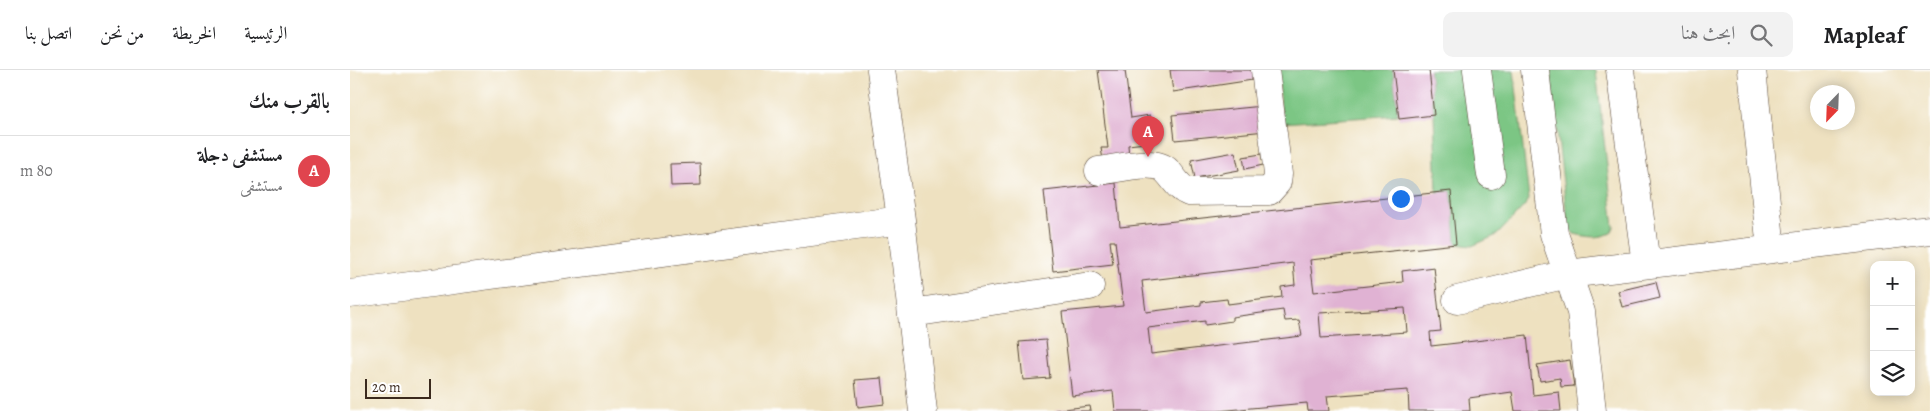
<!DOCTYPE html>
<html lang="ar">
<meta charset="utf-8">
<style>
:root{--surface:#fff;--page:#f2f2f2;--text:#202124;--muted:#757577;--line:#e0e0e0;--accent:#b5179e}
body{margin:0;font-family:Alegreya,Amiri,serif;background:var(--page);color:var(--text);direction:rtl}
.controls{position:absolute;right:15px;bottom:15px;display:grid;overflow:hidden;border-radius:10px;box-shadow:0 2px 12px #0003}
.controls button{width:45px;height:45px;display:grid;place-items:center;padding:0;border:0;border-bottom:1px solid var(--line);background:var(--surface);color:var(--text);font:25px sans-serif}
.compass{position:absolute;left:1460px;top:15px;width:45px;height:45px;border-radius:50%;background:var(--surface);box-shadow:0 2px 12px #0003;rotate:203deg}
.scale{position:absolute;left:15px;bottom:12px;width:66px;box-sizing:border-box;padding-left:5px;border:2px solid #3b2a1e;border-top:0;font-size:14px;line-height:18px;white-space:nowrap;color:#3b2a1e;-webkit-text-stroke:4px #fff;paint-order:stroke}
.you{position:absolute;left:1050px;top:128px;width:18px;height:18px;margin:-12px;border:4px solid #fff;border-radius:50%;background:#1a73e8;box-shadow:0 0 0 8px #1a73e833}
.badge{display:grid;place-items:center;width:32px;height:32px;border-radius:50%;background:var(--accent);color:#fff;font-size:16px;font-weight:700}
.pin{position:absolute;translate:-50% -41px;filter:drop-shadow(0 1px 2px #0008)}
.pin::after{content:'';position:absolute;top:26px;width:18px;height:15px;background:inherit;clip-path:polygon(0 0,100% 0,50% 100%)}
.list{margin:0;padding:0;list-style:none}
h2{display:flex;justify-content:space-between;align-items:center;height:65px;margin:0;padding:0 20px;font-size:21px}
h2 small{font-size:16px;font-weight:400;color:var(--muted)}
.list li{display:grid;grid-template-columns:32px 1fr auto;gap:15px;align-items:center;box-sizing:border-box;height:70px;padding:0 20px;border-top:1px solid var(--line)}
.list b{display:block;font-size:19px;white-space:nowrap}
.list p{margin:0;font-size:16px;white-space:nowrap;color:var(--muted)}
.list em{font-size:16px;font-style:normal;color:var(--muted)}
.icon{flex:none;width:28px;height:28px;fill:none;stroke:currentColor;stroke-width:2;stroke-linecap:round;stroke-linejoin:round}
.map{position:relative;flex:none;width:1580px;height:341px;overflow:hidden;direction:ltr}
header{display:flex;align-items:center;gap:30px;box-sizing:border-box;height:70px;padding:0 25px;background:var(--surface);border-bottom:1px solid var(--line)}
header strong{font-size:24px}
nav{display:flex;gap:28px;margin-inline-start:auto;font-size:18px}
.search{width:350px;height:45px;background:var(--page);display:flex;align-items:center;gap:12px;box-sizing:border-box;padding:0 18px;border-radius:10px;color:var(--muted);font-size:19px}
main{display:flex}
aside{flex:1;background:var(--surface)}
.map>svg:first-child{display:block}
</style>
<header>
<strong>Mapleaf</strong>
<div class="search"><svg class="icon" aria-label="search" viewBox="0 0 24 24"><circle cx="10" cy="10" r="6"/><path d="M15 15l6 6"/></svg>ابحث هنا</div>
<nav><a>الرئيسية</a><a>الخريطة</a><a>من نحن</a><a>اتصل بنا</a></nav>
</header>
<main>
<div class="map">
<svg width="1580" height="341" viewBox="0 0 1580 341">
<rect width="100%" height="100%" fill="#fff"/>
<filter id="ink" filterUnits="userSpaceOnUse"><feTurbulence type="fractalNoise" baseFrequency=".02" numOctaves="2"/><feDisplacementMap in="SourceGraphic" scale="10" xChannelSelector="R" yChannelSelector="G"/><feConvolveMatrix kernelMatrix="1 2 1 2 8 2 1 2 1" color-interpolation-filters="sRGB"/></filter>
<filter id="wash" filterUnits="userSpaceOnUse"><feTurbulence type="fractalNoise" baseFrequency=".0096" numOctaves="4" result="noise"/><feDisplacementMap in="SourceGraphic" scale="20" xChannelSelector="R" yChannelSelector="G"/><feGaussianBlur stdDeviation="1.12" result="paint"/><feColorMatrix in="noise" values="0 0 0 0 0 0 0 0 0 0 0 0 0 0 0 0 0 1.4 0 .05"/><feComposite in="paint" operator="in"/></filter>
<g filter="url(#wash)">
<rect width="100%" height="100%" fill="#eee1c0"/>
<path fill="#7bc684" stroke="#5b7851" d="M928,0H1043L1048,45L932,53Z
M1079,0H1164L1179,129L1177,133L1147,165L1122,176L1106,174L1101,121L1087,122L1084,45Z
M1200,0H1246L1264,157L1261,163C1248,169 1238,167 1224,164L1218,156Z"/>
<g id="blocks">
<path fill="#e0b2d3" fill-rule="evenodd" d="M748,0H775L781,48L800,45L804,72L778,75L779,87L753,90L751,78H758Z
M820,0H907L909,9L823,22Z
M1043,0H1079L1084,45L1049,49Z
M913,36L916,61L825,70L822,45Z
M885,82L889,100L845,108L841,90Z
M911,84L913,95L895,99L893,87Z
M350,93L351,115L321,116L320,94Z
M766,113L770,157L1101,121L1106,174L960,190L964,222L1053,212L1052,201L1084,197L1091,261L1080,262L1081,276L1177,265L1183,325L1209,322L1211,341H1165L1162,322L1119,328L1120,341H1059L1058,320L977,326L979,341H958L957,333L867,341H765L763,321L722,326L712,242L773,236L765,171H760L763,194L703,201L694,121ZM943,193L945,215L931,217L932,227L878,234L877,229L851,232V235L796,242L792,211ZM1055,238L1057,262L971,268L969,243ZM933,240L935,251L949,250L952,266L801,284L798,258L855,251V255L882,251V247Z
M1306,212L1310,228L1272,237L1268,221Z
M696,270L700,308L673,310L669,272Z
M1220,290L1224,316L1211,317L1210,308L1190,311L1187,295Z
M532,308L535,334L508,337L505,310Z
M740,336L741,341H705V340Z"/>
</g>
</g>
<g filter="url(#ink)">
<use href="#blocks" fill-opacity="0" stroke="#564536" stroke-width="1"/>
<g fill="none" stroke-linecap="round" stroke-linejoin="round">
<defs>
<path id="minor" d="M531,0L551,150L573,341
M1127,0L1141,105
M1185,0L1204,164L1231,242L1242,341
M1270,0L1296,194
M1402,0L1421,179
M749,101C765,99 805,88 817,101C825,109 828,118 839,122L919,121L927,112L928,104L915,0
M0,224L551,150
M1107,230L1218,204L1580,160
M562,243L740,216"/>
</defs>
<use href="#minor" stroke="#564536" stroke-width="29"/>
<use href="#minor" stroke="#fff" stroke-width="28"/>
</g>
</g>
</svg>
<div class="controls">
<button>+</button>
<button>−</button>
<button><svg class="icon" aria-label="layers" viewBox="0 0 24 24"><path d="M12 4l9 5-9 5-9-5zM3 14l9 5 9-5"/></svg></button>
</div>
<svg class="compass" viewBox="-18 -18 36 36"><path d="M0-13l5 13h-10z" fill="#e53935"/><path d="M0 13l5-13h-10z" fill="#757577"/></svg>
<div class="scale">20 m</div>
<div class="you"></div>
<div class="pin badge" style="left:798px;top:87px;background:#e0444e">A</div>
</div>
<aside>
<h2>بالقرب منك<small></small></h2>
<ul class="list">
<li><span class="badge" style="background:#e0444e">A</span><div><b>مستشفى دجلة</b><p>مستشفى</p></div><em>80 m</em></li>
</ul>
</aside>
</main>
